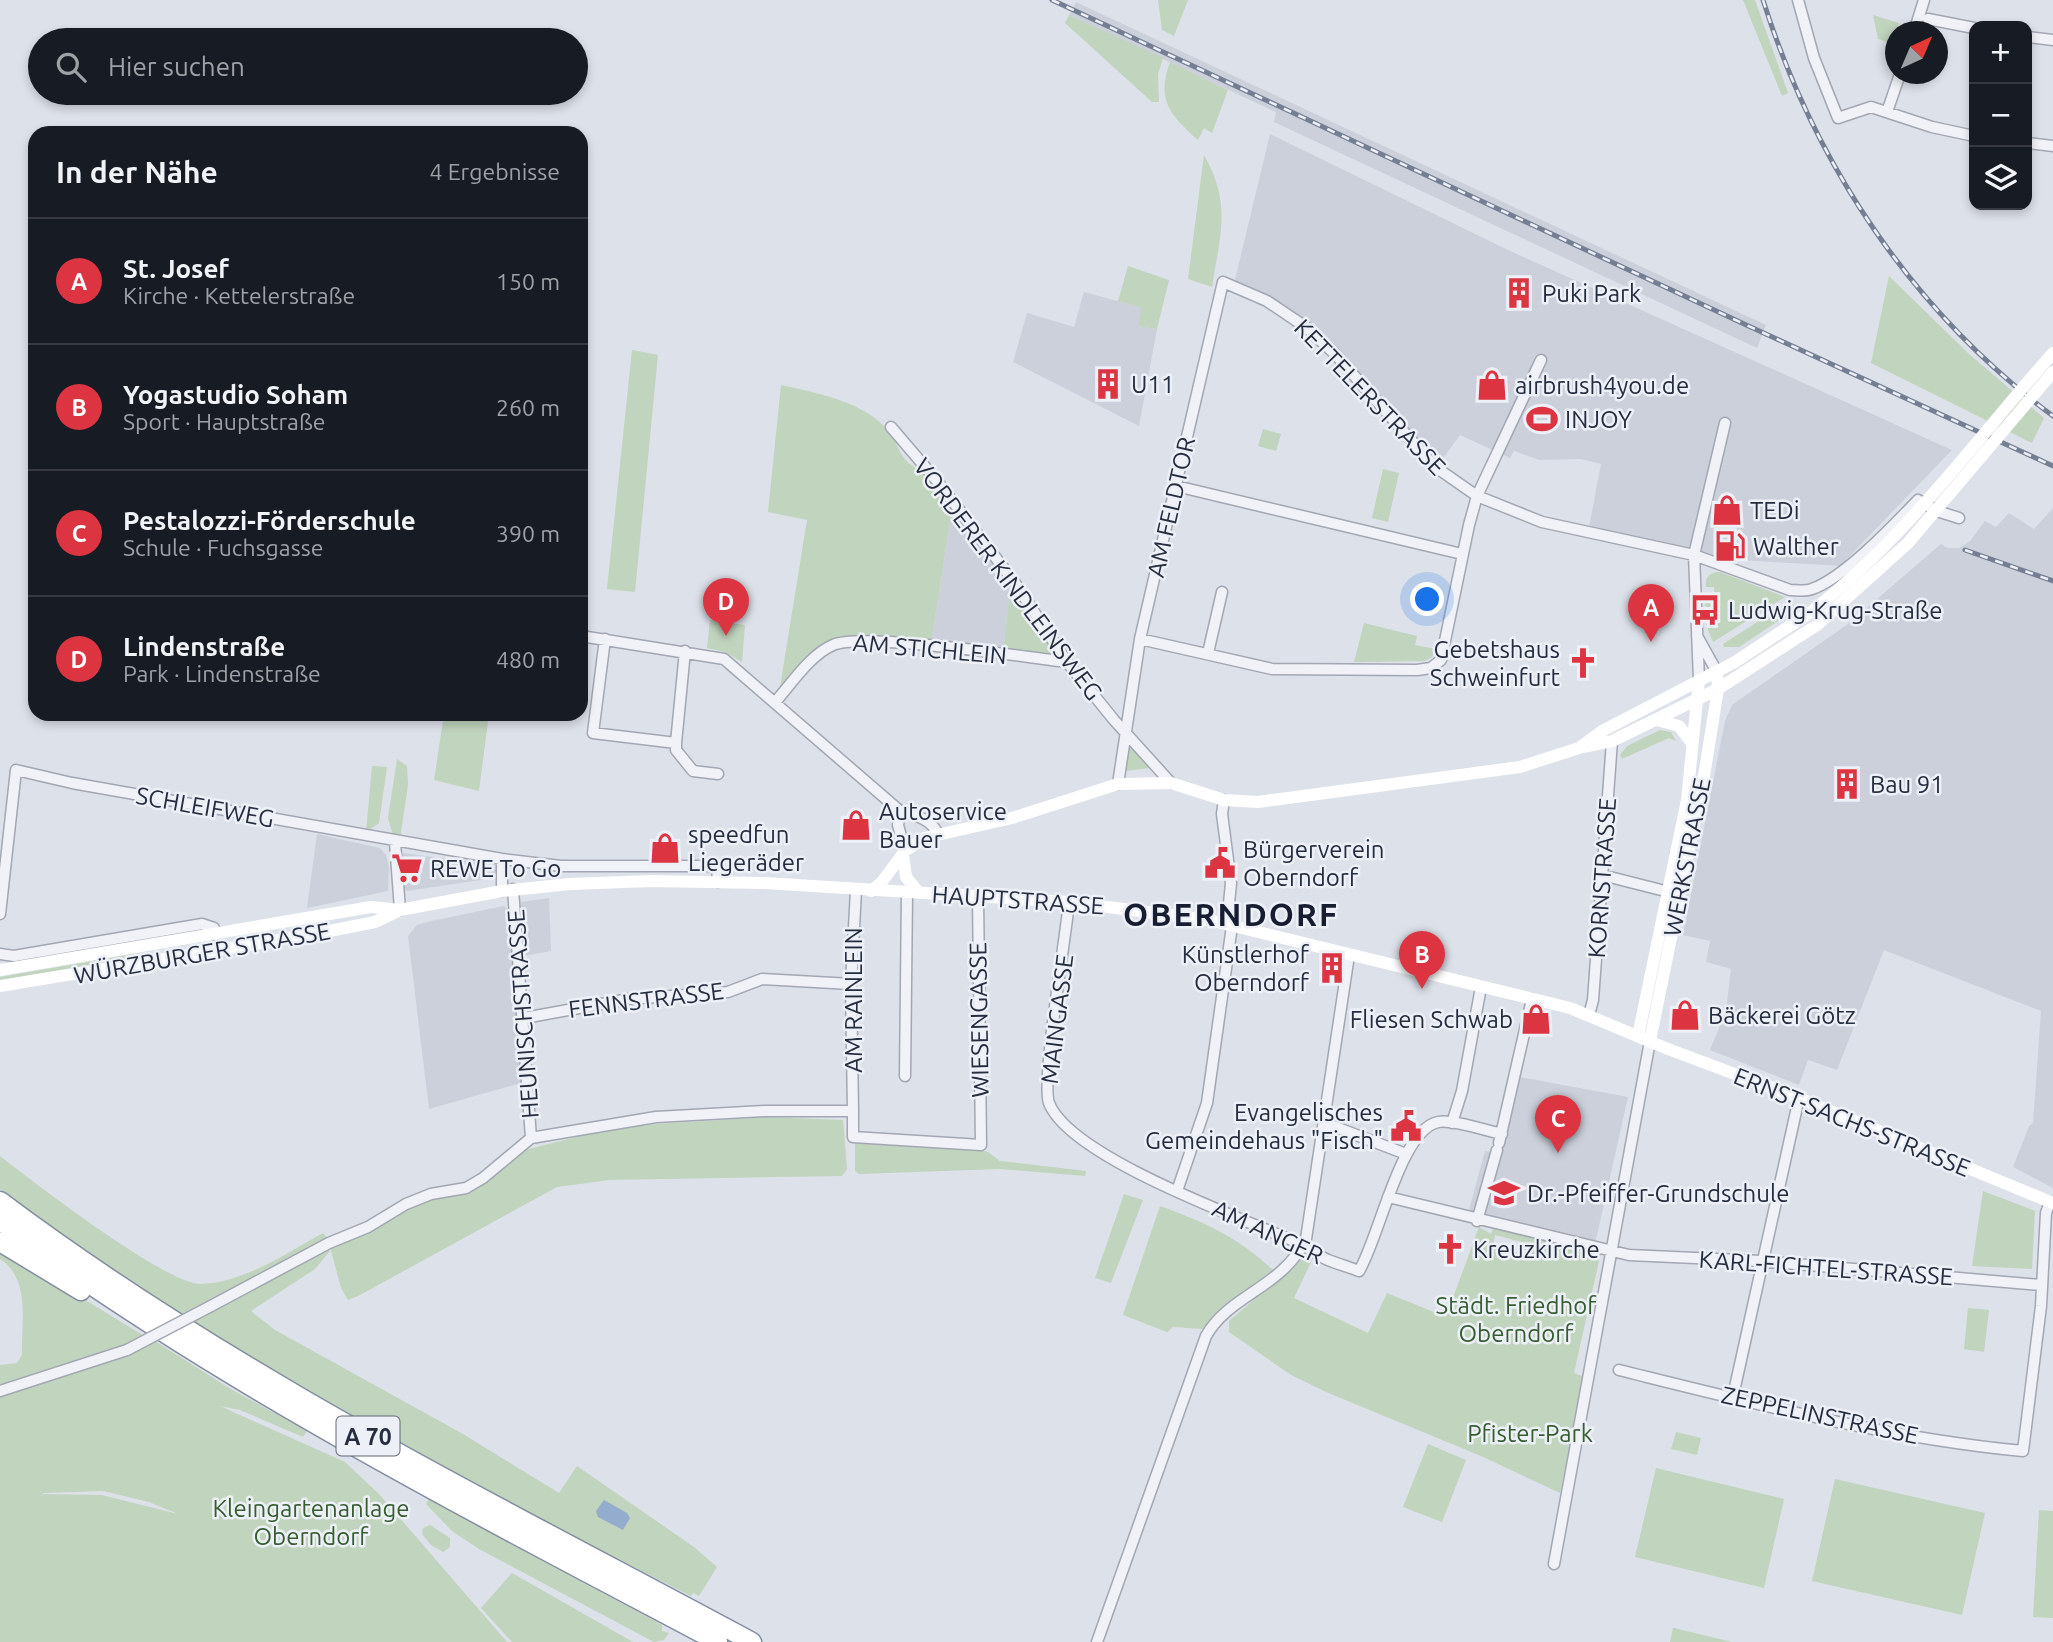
<!DOCTYPE html>
<html lang="de">
<meta charset="utf-8">
<style>
:root{--surface:#171b24;--page:#242831;--text:#f1f3f6;--muted:#9ea1a6;--line:#363941;--accent:#dc3441}
body{margin:0;font-family:Ubuntu,sans-serif;background:var(--page);color:var(--text)}
.controls{position:absolute;right:21px;top:21px;display:grid;overflow:hidden;border-radius:14px;box-shadow:0 4px 10px #0003}
.controls button{width:63px;height:63px;display:grid;place-items:center;padding:0;border:0;border-bottom:2px solid var(--line);background:var(--surface);color:var(--text);font:35px sans-serif}
.compass{position:absolute;left:1885px;top:21px;width:63px;height:63px;border-radius:50%;background:var(--surface);box-shadow:0 4px 10px #0003;rotate:44deg}
.you{position:absolute;left:1428px;top:600px;width:24px;height:24px;margin:-18px;border:5px solid #fff;border-radius:50%;background:#1a73e8;box-shadow:0 0 0 10px #1a73e833}
.badge{display:grid;place-items:center;width:46px;height:46px;border-radius:50%;background:var(--accent);color:#fff;font-size:23px;font-weight:700}
.pin{position:absolute;translate:-50% -58px;filter:drop-shadow(0 2px 4px #0008)}
.pin::after{content:'';position:absolute;top:37px;width:24px;height:21px;background:inherit;clip-path:polygon(0 0,100% 0,50% 100%)}
.list{margin:0;padding:0;list-style:none}
h2{display:flex;justify-content:space-between;align-items:center;height:91px;margin:0;padding:0 28px;font-size:30px}
h2 small{font-size:23px;font-weight:400;color:var(--muted)}
.list li{display:grid;grid-template-columns:46px 1fr auto;gap:21px;align-items:center;box-sizing:border-box;height:126px;padding:0 28px;border-top:2px solid var(--line)}
.list b{display:block;font-size:26px;white-space:nowrap}
.list p{margin:0;font-size:23px;white-space:nowrap;color:var(--muted)}
.list em{font-size:23px;font-style:normal;color:var(--muted)}
.icon{flex:none;width:38px;height:38px;fill:none;stroke:currentColor;stroke-width:2;stroke-linecap:round;stroke-linejoin:round}
.map{position:relative;flex:none;width:2053px;height:1642px;overflow:hidden}
.search{position:absolute;background:var(--surface);box-shadow:0 4px 10px #0003;left:28px;top:28px;width:560px;height:77px;display:flex;align-items:center;gap:18px;box-sizing:border-box;padding:0 24px;border-radius:38px;color:var(--muted);font-size:26px}
.panel{position:absolute;background:var(--surface);box-shadow:0 4px 10px #0003;left:28px;top:126px;width:560px;height:595px;border-radius:21px}
.map>svg:first-child{display:block}
</style>
<div class="map">
<svg width="2053" height="1642" viewBox="0 0 2053 1642">
<rect width="100%" height="100%" fill="#dde1e9"/>
<path fill="#cbd0db" d="M1076,2L1766,325L1757,348L1274,122L1276,112L1069,15Z
M1270,134L1508,250L1952,450L1840,566L1691,557L1587,538L1601,464L1581,459L1539,460L1514,451L1510,458L1460,435L1436,468L1318,337L1234,284Z
M1084,292L1143,308L1138,326L1157,329L1139,426L1013,362L1027,313L1074,327Z
M2053,508V1188L2013,1167L2029,1126L2033,1123L2041,1011L1884,950L1837,1070L1808,1060L1799,1085L1710,1050L1726,1011L1731,969L1706,962L1710,941L1683,935L1725,721L1732,705L1848,624L1941,544L1948,548H1959L1970,541L1985,521L1996,527L2009,513L2034,529Z
M952,509L1017,593L1009,600L1003,653L931,644Z
M317,834L380,848L386,855L389,867L388,891L307,908Z
M402,853L486,864L496,870L494,878L407,891L400,884Z
M549,898L551,951L524,956L521,902Z
M504,906L509,910L521,1083L429,1109L408,936L417,925L431,921Z
M1520,1077L1628,1097L1595,1244L1468,1214L1485,1151L1502,1154Z"/>
<path fill="#c1d4bd" fill-rule="evenodd" d="M1158,0H1188L1174,36L1162,30Z
M1743,0H1755L1788,93L1782,96Z
M1069,15L1163,58L1158,74L1159,102H1152L1065,23Z
M1873,15L1899,23L1893,44L1878,39Z
M1170,62L1228,90L1212,133L1204,128L1198,140C1170,115 1156,100 1170,62Z
M1204,155C1232,204 1220,234 1212,287L1188,279Z
M1128,266L1169,280L1157,329L1138,326L1142,308L1118,301Z
M1889,276L1969,354L2044,418L2032,443L1871,363Z
M632,350L658,355L635,592L607,589Z
M781,385C817,393 863,401 889,431C896,440 898,451 905,459C912,468 919,468 927,474C938,483 945,497 952,509L931,644C898,640 854,627 823,644C807,653 794,674 783,688L780,687L807,520L768,512Z
M1263,429L1281,434L1276,451L1258,446Z
M1383,469L1399,473L1388,522L1372,518Z
M1716,572H1720L1785,597L1713,642L1708,630L1705,600L1715,599L1714,587H1706C1705,579 1708,574 1716,572Z
M1017,593L1048,641L1050,654L1046,657L1003,653L1009,600Z
M1790,601L1796,609L1739,647H1724L1723,644Z
M710,620L745,625L742,662L725,652L707,648Z
M1364,623L1417,636L1415,645L1436,649L1432,657L1425,661L1354,662Z
M444,714H489L479,791L434,780Z
M1660,730L1671,732L1676,741L1669,738L1622,759L1620,755L1627,746Z
M1129,747L1150,765V768L1125,771Z
M397,759L407,766L408,785L400,839H394L388,818Z
M372,766L387,767L379,823L366,832Z
M139,953L141,959L0,980V977Z
M766,1117L843,1120L847,1169L842,1176L609,1180L557,1187L360,1295L348,1300L341,1288L329,1243L406,1205L466,1189L517,1152L596,1132L656,1124Z
M855,1139L969,1147L988,1152L1000,1161L1086,1171L1085,1176L1000,1169L859,1174L855,1171Z
M0,1156C32,1181 167,1285 201,1284C243,1283 287,1253 323,1233L329,1240L182,1315L106,1267L0,1189Z
M1983,1191L2035,1211L2032,1269L1972,1266Z
M1124,1194L1143,1200L1111,1283L1095,1278Z
M1160,1206C1205,1222 1241,1239 1275,1272L1223,1307L1203,1329L1173,1327L1167,1332L1123,1315Z
M1479,1227L1491,1234L1493,1229L1601,1252L1574,1373L1584,1377L1560,1493L1481,1456L1326,1392L1291,1375L1229,1332V1321L1306,1255L1313,1258L1294,1298L1368,1333L1387,1293L1446,1317ZM1495,1235L1526,1243L1524,1254L1493,1246Z
M0,1248L146,1337L126,1350L142,1349L155,1341L229,1388L307,1431L303,1437L240,1410L220,1406L345,1462L379,1494L507,1642H0V1365L17,1363L22,1355C21,1322 31,1279 0,1259ZM103,1491L149,1502L178,1514L102,1495L44,1494L38,1498L44,1493Z
M325,1250L330,1251L315,1269L251,1311L275,1330L463,1434L559,1493L577,1466L694,1547L717,1567L699,1596L693,1593L691,1596C522,1511 355,1420 193,1321Z
M1968,1308L1989,1310L1984,1352L1964,1349Z
M1676,1432L1701,1438L1697,1455L1671,1449Z
M1428,1444L1466,1460L1442,1522L1403,1507Z
M1656,1468L1784,1499L1764,1588L1635,1557Z
M1835,1479L1985,1513L1962,1615L1812,1581Z
M429,1498L662,1625V1631L669,1633L664,1640L654,1642L479,1549L452,1531L426,1504Z
M2039,1510L2053,1511V1618L2033,1617Z
M430,1525L450,1538V1547L443,1552L431,1545L422,1534L423,1528Z
M512,1573L633,1642H512L481,1608Z
M1673,1628H1674L1732,1642H1670Z"/>
<path fill="#94accd" d="M604,1500L627,1513L630,1518L623,1530L598,1517L596,1511Z"/>
<g fill="none" stroke-linecap="round" stroke-linejoin="round">
<defs>
<path id="minor" d="M1798,0L1814,58L1838,118L1871,107L1932,127L1974,136
M1928,19L1974,28
M1914,32L1924,0
M2027,37L2053,40
M1887,112L1900,74
M2027,143L2053,146
M891,427L938,482L1015,583L1067,662L1114,720L1171,783
M1176,486L1462,554
M581,636L724,659L900,811C915,815 931,819 938,834
M1697,636L1717,672
M605,639L593,733L676,743L685,651
M1140,639L1272,669L1417,670L1431,668L1441,660L1469,525L1477,496L1541,360
M1208,653L1222,592
M1699,680L1694,555L1725,423
M776,701C792,683 810,655 833,645C863,632 1025,657 1067,662
M676,743V750L693,771L718,774
M1118,784L1140,639L1223,282L1267,301L1307,328L1335,354L1434,466L1477,496L1542,522L1694,555L1790,590C1797,590 1805,592 1812,589C1844,578 1894,525 1918,500L1937,511L1959,518
M1224,800L1222,814L1231,883L1227,924
M900,811L898,825L905,851
M395,842L400,910
M1602,875L1669,892
M513,889L531,1138
M502,891V859
M1069,902C1066,936 1041,1082 1049,1103C1070,1157 1241,1218 1296,1242C1308,1247 1317,1255 1328,1260C1338,1264 1349,1267 1359,1271C1379,1239 1400,1130 1438,1122C1452,1119 1487,1131 1502,1134
M0,914L16,770L72,783L502,859L561,866H717L718,882
M0,954L14,956L202,924L214,928L216,935
M1589,1015L1593,1000L1612,741
M524,1018L629,999L728,992L762,979L851,984
M905,1076L907,893
M853,1111L851,984L856,890
M1325,1123L1406,1154
M1452,1123L1462,1091L1481,987
M531,1138L656,1117L765,1111H853V1137L981,1145L978,896
M1499,1143L1532,999
M1177,1191L1207,1103L1232,926
M1388,1197L1629,1255L1761,1261L2041,1285
M1477,1221L1497,1150
M211,1306L329,1243L368,1227L406,1204L431,1194L466,1188L483,1178L531,1138
M1619,1370C1752,1403 1886,1438 2023,1451L2041,1306L2046,1213L2050,1202
M0,1391L127,1350
M1733,1396L1799,1098
M1554,1564L1650,1041
M1097,1642L1206,1336C1229,1295 1282,1288 1306,1239L1349,955"/>
<path id="motorway" d="M0,1201C233,1376 496,1504 752,1642
M0,1221C224,1386 473,1512 718,1642
M0,1242L81,1291"/>
</defs>
<use href="#minor" stroke="#a2a7b3" stroke-width="13"/>
<use href="#motorway" stroke="#838da1" stroke-width="21"/>
<use href="#minor" stroke="#f0f2f7" stroke-width="10"/>
<path stroke="#fff" stroke-width="12" d="M1657,720L1679,726L1692,743
M1583,747L1612,741L1718,689L1817,625
M903,854L906,877L919,893
M871,891L881,883L905,851L924,838L1012,818L1118,784L1171,783L1224,800L1258,802L1520,767L1579,748L1602,731L1735,662L1808,614
M0,970L371,907L400,910
M0,986L309,935L375,922L400,910L502,891L570,884L651,881L765,883L1069,902L1209,920L1570,1008L1668,1049L1799,1098L2053,1203
M1638,1036L1687,800L1699,680
M1650,1041L1704,776L1718,689L1717,672"/>
<use href="#motorway" stroke="#fff" stroke-width="18"/>
<defs>
<path id="rail" d="M1052,0L1742,323L2053,466
M1763,0C1815,165 1914,313 2053,416
M1965,550L2053,581"/>
</defs>
<use href="#rail" stroke="#757f94" stroke-width="5"/>
<use href="#rail" stroke="#edf0f6" stroke-width="2.5" stroke-dasharray="8" stroke-linecap="butt"/>
<defs>
<path id="minor-bridge" d="M127,1350L211,1306"/>
</defs>
<use href="#minor-bridge" stroke="#a2a7b3" stroke-width="13" stroke-linecap="butt"/>
<use href="#minor-bridge" stroke="#f0f2f7" stroke-width="10"/>
<path stroke="#fff" stroke-width="12" d="M1808,614C1905,540 1973,443 2053,353
M1817,625L1908,543L2053,372"/>
</g>
<defs>
<symbol id="building-bare" viewBox="-9 -9 18 18"><path d="M-4-6H4V6H1V3H-1V6H-4ZM-2.5-4.3h1.7v1.8h-1.7ZM.8-4.3h1.7v1.8H.8ZM-2.5-1h1.7V.8h-1.7ZM.8-1h1.7V.8H.8Z" fill="#dc3441" stroke="#edf0f6" stroke-width="2.5" paint-order="stroke"/></symbol>
<symbol id="shop-bare" viewBox="-9 -9 18 18"><path d="M-5-2.5h2.3a2.7 3.5 0 0 1 5.4 0H5L5.5 6h-11ZM-1.5-2.5h3a1.5 2.3 0 0 0-3 0Z" fill="#dc3441" stroke="#edf0f6" stroke-width="2.5" paint-order="stroke"/></symbol>
<symbol id="stadium-bare" viewBox="-9 -9 18 18"><path d="M0-5a6.5 5 0 1 0 0 10a6.5 5 0 1 0 0-10ZM-3.5-1.8h7v3.6h-7Z" fill="#dc3441" stroke="#edf0f6" stroke-width="2.5" paint-order="stroke"/></symbol>
<symbol id="fuel-bare" viewBox="-9 -9 18 18"><path d="M-5.5-6h7V0h2V4h1.3V-2.5L3-4.5l.8-.8L6-3V5H2.5V1h-1V6h-7ZM-4.2-4.7v3.2H.2V-4.7Z" fill="#dc3441" stroke="#edf0f6" stroke-width="2.5" paint-order="stroke"/></symbol>
<symbol id="bus-bare" viewBox="-9 -9 18 18"><path d="M-5-6H5V4H4V6H2V4H-2V6H-4V4H-5ZM-3.5-4V0h7V-4ZM-3.5 1.2v1.5H-2V1.2ZM2 1.2v1.5H3.5V1.2Z" fill="#dc3441" stroke="#edf0f6" stroke-width="2.5" paint-order="stroke"/></symbol>
<symbol id="church-bare" viewBox="-9 -9 18 18"><path d="M-1.2-6h2.4v3.5h3.3v2.4h-3.3V6h-2.4V-.1h-3.3v-2.4h3.3Z" fill="#dc3441" stroke="#edf0f6" stroke-width="2.5" paint-order="stroke"/></symbol>
<symbol id="civic-bare" viewBox="-9 -9 18 18"><path d="M-.6-6.5H3V-4.5H.6V-3L4-1V1h2V6H-6V1h2V-1L-.6-3ZM-1.2 2.5V6h2.4V2.5Z" fill="#dc3441" stroke="#edf0f6" stroke-width="2.5" paint-order="stroke"/></symbol>
<symbol id="supermarket-bare" viewBox="-9 -9 18 18"><path d="M-6-5.5h2.5l.6 2H6L4.5 2H-2.5L-4.4-4H-6ZM-1.5 3.2a1.3 1.3 0 1 0 .1 0ZM3 3.2a1.3 1.3 0 1 0 .1 0Z" fill="#dc3441" stroke="#edf0f6" stroke-width="2.5" paint-order="stroke"/></symbol>
<symbol id="school-bare" viewBox="-9 -9 18 18"><path d="M0-5L7-2L0 1L-7-2ZM-4 1L0 2.5L4 1V4Q0 6-4 4Z" fill="#dc3441" stroke="#edf0f6" stroke-width="2.5" paint-order="stroke"/></symbol>
</defs>
<g fill-rule="evenodd">
<use href="#building-bare" x="1497" y="271" width="44" height="44"/>
<use href="#building-bare" x="1086" y="362" width="44" height="44"/>
<use href="#shop-bare" x="1470" y="363" width="44" height="44"/>
<use href="#stadium-bare" x="1520" y="397" width="44" height="44"/>
<use href="#shop-bare" x="1705" y="488" width="44" height="44"/>
<use href="#fuel-bare" x="1708" y="524" width="44" height="44"/>
<use href="#bus-bare" x="1683" y="588" width="44" height="44"/>
<use href="#church-bare" x="1561" y="641" width="44" height="44"/>
<use href="#building-bare" x="1825" y="762" width="44" height="44"/>
<use href="#shop-bare" x="834" y="803" width="44" height="44"/>
<use href="#shop-bare" x="643" y="826" width="44" height="44"/>
<use href="#civic-bare" x="1198" y="841" width="44" height="44"/>
<use href="#supermarket-bare" x="385" y="846" width="44" height="44"/>
<use href="#building-bare" x="1310" y="946" width="44" height="44"/>
<use href="#shop-bare" x="1663" y="993" width="44" height="44"/>
<use href="#shop-bare" x="1514" y="997" width="44" height="44"/>
<use href="#civic-bare" x="1384" y="1104" width="44" height="44"/>
<use href="#school-bare" x="1482" y="1171" width="44" height="44"/>
<use href="#church-bare" x="1428" y="1227" width="44" height="44"/>
</g>
<g text-anchor="middle" dominant-baseline="central" stroke-width="5" stroke-linejoin="round" paint-order="stroke">
<rect fill="#edf0f6" stroke="#616877" stroke-width="2" x="336.5" y="1416.5" width="63" height="39" rx="5"/>
<g font-size="23" font-weight="bold" fill="#252d41">
<text x="368" y="1436">A 70</text>
</g>
<g font-size="24" fill="#252d41" stroke="#edf0f6" text-anchor="start">
<text x="1542" y="293">Puki Park</text>
<text x="1131" y="384">U11</text>
<text x="1515" y="385">airbrush4you.de</text>
<text x="1565" y="419">INJOY</text>
<text x="1750" y="510">TEDi</text>
<text x="1753" y="546">Walther</text>
<text x="1728" y="610">Ludwig-Krug-Straße</text>
<text x="1560" y="649" text-anchor="end">Gebetshaus<tspan x="1560" dy="28">Schweinfurt</tspan></text>
<text x="1870" y="784">Bau 91</text>
<text x="879" y="811">Autoservice<tspan x="879" dy="28">Bauer</tspan></text>
<text x="688" y="834">speedfun<tspan x="688" dy="28">Liegeräder</tspan></text>
<text x="1243" y="849">Bürgerverein<tspan x="1243" dy="28">Oberndorf</tspan></text>
<text x="430" y="868">REWE To Go</text>
<text x="1309" y="954" text-anchor="end">Künstlerhof<tspan x="1309" dy="28">Oberndorf</tspan></text>
<text x="1708" y="1015">Bäckerei Götz</text>
<text x="1513" y="1019" text-anchor="end">Fliesen Schwab</text>
<text x="1383" y="1112" text-anchor="end">Evangelisches<tspan x="1383" dy="28">Gemeindehaus "Fisch"</tspan></text>
<text x="1527" y="1193">Dr.-Pfeiffer-Grundschule</text>
<text x="1473" y="1249">Kreuzkirche</text>
</g>
<g font-size="24" fill="#252d41" stroke="#edf0f6">
<text transform="translate(1370 397) rotate(46)">KETTELERSTRASSE</text>
<text transform="translate(1171 507) rotate(-77)">AM FELDTOR</text>
<text transform="translate(1008 579) rotate(53)">VORDERER KINDLEINSWEG</text>
<text transform="translate(930 649) rotate(5)">AM STICHLEIN</text>
<text transform="translate(205 807) rotate(10)">SCHLEIFWEG</text>
<text transform="translate(1687 857) rotate(-79)">WERKSTRASSE</text>
<text transform="translate(1602 878) rotate(-86)">KORNSTRASSE</text>
<text transform="translate(1018 900) rotate(4)">HAUPTSTRASSE</text>
<text transform="translate(202 953) rotate(-10)">WÜRZBURGER STRASSE</text>
<text transform="translate(646 1000) rotate(-7)">FENNSTRASSE</text>
<text transform="translate(853 1000) rotate(-90)">AM RAINLEIN</text>
<text transform="translate(523 1014) rotate(-94)">HEUNISCHSTRASSE</text>
<text transform="translate(1057 1019) rotate(-83)">MAINGASSE</text>
<text transform="translate(979 1020) rotate(-91)">WIESENGASSE</text>
<text transform="translate(1852 1122) rotate(22)">ERNST-SACHS-STRASSE</text>
<text transform="translate(1268 1232) rotate(25)">AM ANGER</text>
<text transform="translate(1826 1268) rotate(4)">KARL-FICHTEL-STRASSE</text>
<text transform="translate(1820 1415) rotate(12)">ZEPPELINSTRASSE</text>
</g>
<g font-size="24" fill="#365e31" stroke="#edf0f6">
<text x="1516" y="1305">Städt. Friedhof<tspan x="1516" dy="28">Oberndorf</tspan></text>
<text x="1530" y="1433">Pfister-Park</text>
<text x="311" y="1508">Kleingartenanlage<tspan x="311" dy="28">Oberndorf</tspan></text>
</g>
<g font-size="32" font-weight="bold" letter-spacing="2" fill="#171e32" stroke="#edf0f6">
<text x="1231" y="914">OBERNDORF</text>
</g>
</g>
</svg>
<div class="controls">
<button>+</button>
<button>−</button>
<button><svg class="icon" aria-label="layers" viewBox="0 0 24 24"><path d="M12 4l9 5-9 5-9-5zM3 14l9 5 9-5"/></svg></button>
</div>
<svg class="compass" viewBox="-18 -18 36 36"><path d="M0-13l5 13h-10z" fill="#e53935"/><path d="M0 13l5-13h-10z" fill="#9ea1a6"/></svg>
<div class="you"></div>
<div class="pin badge" style="left:1651px;top:642px">A</div>
<div class="pin badge" style="left:1422px;top:989px">B</div>
<div class="pin badge" style="left:1558px;top:1153px">C</div>
<div class="pin badge" style="left:726px;top:636px">D</div>
<div class="search"><svg class="icon" aria-label="search" viewBox="0 0 24 24"><circle cx="10" cy="10" r="6"/><path d="M15 15l6 6"/></svg>Hier suchen</div>
<section class="panel">
<h2>In der Nähe<small>4 Ergebnisse</small></h2>
<ul class="list">
<li><span class="badge">A</span><div><b>St. Josef</b><p>Kirche · Kettelerstraße</p></div><em>150 m</em></li>
<li><span class="badge">B</span><div><b>Yogastudio Soham</b><p>Sport · Hauptstraße</p></div><em>260 m</em></li>
<li><span class="badge">C</span><div><b>Pestalozzi-Förderschule</b><p>Schule · Fuchsgasse</p></div><em>390 m</em></li>
<li><span class="badge">D</span><div><b>Lindenstraße</b><p>Park · Lindenstraße</p></div><em>480 m</em></li>
</ul>
</section>
</div>
